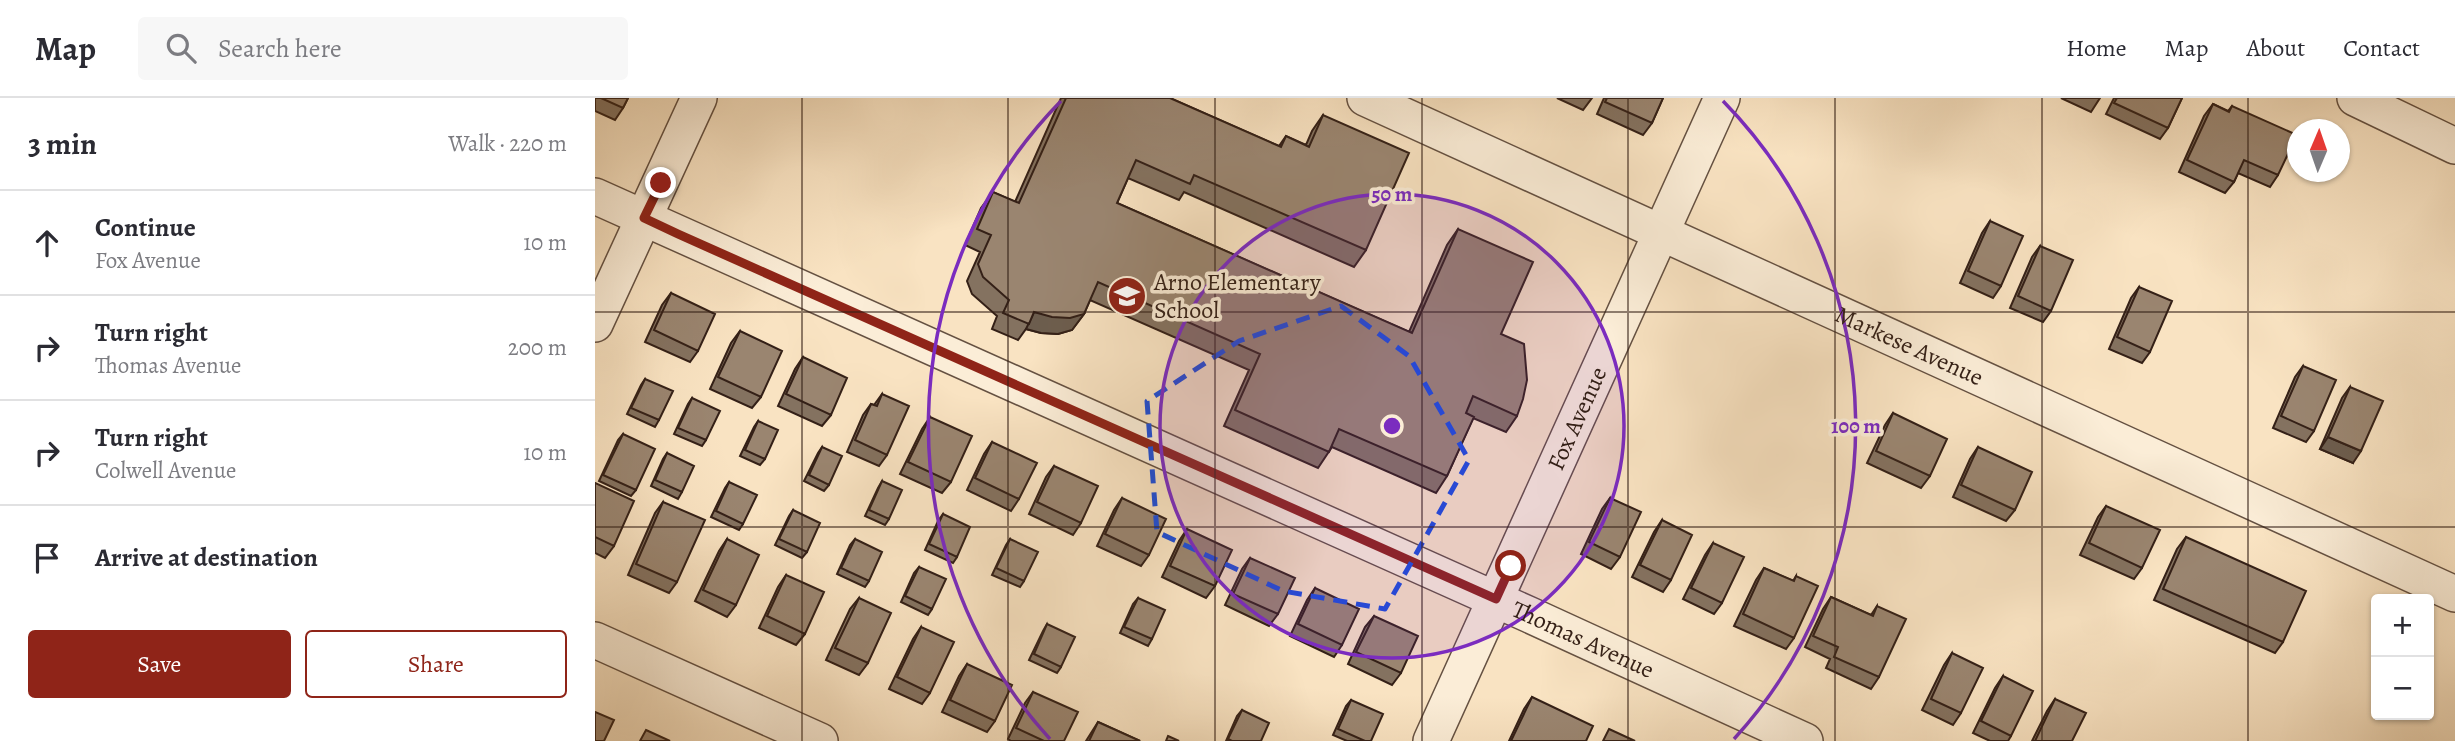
<!DOCTYPE html>
<meta charset="utf-8">
<style>
:root{--surface:#fff;--page:#f7f7f7;--text:#2b2b33;--muted:#7c7c81;--line:#e1e1e2;--accent:#8f2418}
body{margin:0;font-family:Alegreya,serif;background:var(--page);color:var(--text)}
.controls{position:absolute;right:21px;bottom:21px;display:grid;overflow:hidden;border-radius:7px;box-shadow:0 2px 5px #0004}
.controls button{width:63px;height:63px;display:grid;place-items:center;padding:0;border:0;border-bottom:2px solid var(--line);background:var(--surface);color:var(--text);font:35px sans-serif}
.compass{position:absolute;left:1692px;top:21px;width:63px;height:63px;border-radius:50%;background:var(--surface);box-shadow:0 2px 5px #0004;rotate:2deg}
.stop{position:absolute;width:21px;height:21px;margin:-16px;border:5px solid #8f2418;border-radius:50%;background:#fff}
.stop.end{background:#8f2418;border-color:#fff;box-shadow:0 2px 7px #0008}
.list{margin:0;padding:0;list-style:none}
h2{display:flex;justify-content:space-between;align-items:center;height:91px;margin:0;padding:0 28px;font-size:30px}
h2 small{font-size:23px;font-weight:400;color:var(--muted)}
.list li{display:grid;grid-template-columns:46px 1fr auto;gap:21px;align-items:center;box-sizing:border-box;height:105px;padding:0 28px;border-top:2px solid var(--line)}
.list b{display:block;font-size:26px;white-space:nowrap}
.list p{margin:0;font-size:23px;white-space:nowrap;color:var(--muted)}
.list em{font-size:23px;font-style:normal;color:var(--muted)}
.actions{display:flex;gap:14px;padding:21px 28px}
.actions a{flex:1;padding:16px 0;border:2px solid var(--accent);border-radius:7px;text-align:center;font-size:24px;color:var(--accent)}
.actions .main{background:var(--accent);color:#fff}
.icon{flex:none;width:38px;height:38px;fill:none;stroke:currentColor;stroke-width:2;stroke-linecap:round;stroke-linejoin:round}
.map{position:relative;flex:none;width:1860px;height:643px;overflow:hidden}
header{display:flex;align-items:center;gap:42px;box-sizing:border-box;height:98px;padding:0 35px;background:var(--surface);border-bottom:2px solid var(--line)}
header strong{font-size:33px}
nav{display:flex;gap:38px;margin-inline-start:auto;font-size:24px}
.search{width:490px;height:63px;background:var(--page);display:flex;align-items:center;gap:18px;box-sizing:border-box;padding:0 24px;border-radius:7px;color:var(--muted);font-size:26px}
main{display:flex}
aside{flex:1;background:var(--surface)}
.map>svg:first-child{display:block}
</style>
<header>
<strong>Map</strong>
<div class="search"><svg class="icon" aria-label="search" viewBox="0 0 24 24"><circle cx="10" cy="10" r="6"/><path d="M15 15l6 6"/></svg>Search here</div>
<nav><a>Home</a><a>Map</a><a>About</a><a>Contact</a></nav>
</header>
<main>
<aside>
<h2>3 min<small>Walk · 220 m</small></h2>
<ul class="list">
<li><svg class="icon" aria-label="ahead" viewBox="0 0 24 24"><path d="M12 20V5M6 11l6-6 6 6"/></svg><div><b>Continue</b><p>Fox Avenue</p></div><em>10 m</em></li>
<li><svg class="icon" aria-label="right" viewBox="0 0 24 24"><path d="M7 20v-9h11M14 6l5 5-5 5"/></svg><div><b>Turn right</b><p>Thomas Avenue</p></div><em>200 m</em></li>
<li><svg class="icon" aria-label="right" viewBox="0 0 24 24"><path d="M7 20v-9h11M14 6l5 5-5 5"/></svg><div><b>Turn right</b><p>Colwell Avenue</p></div><em>10 m</em></li>
<li><svg class="icon" aria-label="arrive" viewBox="0 0 24 24"><path d="M6 21V4h12l-3 4 3 4H6"/></svg><div><b>Arrive at destination</b></div></li>
</ul>
<div class="actions"><a class="main">Save</a><a>Share</a></div>
</aside>
<div class="map">
<svg width="1860" height="643" viewBox="0 0 1860 643">
<rect width="100%" height="100%" fill="#f9e3c2"/>
<filter id="stains"><feTurbulence type="fractalNoise" baseFrequency=".00286" numOctaves="4"/><feColorMatrix values="0 0 0 0 .2 0 0 0 0 .09 0 0 0 0 .02 0 0 0 .5 -.17"/></filter>
<radialGradient id="worn" r=".72"><stop offset=".6" stop-color="#630" stop-opacity="0"/><stop offset="1" stop-color="#630" stop-opacity=".3"/></radialGradient>
<g fill="none" stroke-linecap="round" stroke-linejoin="round">
<defs>
<g id="minor">
<path id="s1" d="M770,0L1860,496"/>
<path d="M1760,0L1860,48"/>
<path id="s2" d="M0,98L935,517L1210,643"/>
<path d="M0,226L104,0"/>
<path d="M0,542L225,643"/>
<path id="s3" d="M836,643L1127,0"/>
</g>
</defs>
<use href="#minor" stroke="#655142" stroke-width="38"/>
<use href="#minor" stroke="#fbedd7" stroke-width="35"/>
</g>
<path fill="#847260" stroke="#342017" stroke-width="2" d="M0,0H33L28,10L20,22L0,13Z
M466,0H575L684,48L691,38L711,47L717,33L728,17L771,152L759,169L589,94L584,102L533,80L522,105L814,234L852,147L863,131L906,236L922,318L911,334L878,320L852,378L841,395L737,349L723,370L629,328L654,272L495,202L489,216L477,232L463,236L446,235L431,231L423,242L397,231L402,218L377,196L372,183L385,154L370,147L386,110L398,94L420,104Z
M962,0H997L988,12Z
M1009,0H1068L1057,25L1048,37L1002,16Z
M1466,0H1505L1496,14Z
M1519,0H1587L1573,30L1565,41L1511,16Z
M1618,6L1633,13L1637,8L1683,77L1675,89L1643,75L1639,84L1630,95L1584,74L1609,18Z
M1395,123L1406,188L1398,200L1365,185L1387,135Z
M1445,148L1456,213L1448,224L1415,210L1437,159Z
M1544,189L1555,254L1547,265L1514,251L1536,200Z
M76,195L103,253L95,264L50,244L67,207Z
M145,233L166,299L157,310L115,291L136,245Z
M208,259L236,317L227,328L183,308L200,271Z
M1708,268L1719,333L1711,344L1678,330L1700,279Z
M50,281L64,322L60,329L32,316L46,287Z
M1755,289L1758,365L1725,351L1747,300Z
M287,296L292,357L284,368L252,354L268,317L276,306L279,307Z
M97,300L111,342L107,348L79,336L93,306Z
M1298,315L1335,378L1326,390L1272,365L1290,327Z
M335,319L356,384L347,395L305,376L327,331Z
M163,323L170,361L165,367L145,358L159,329Z
M28,336L41,392L36,398L4,383L23,342Z
M397,344L424,401L416,413L372,392L389,356Z
M227,349L234,387L229,393L209,383L223,355Z
M1383,349L1420,412L1411,423L1358,399L1375,361Z
M72,355L87,394L83,401L56,388L68,361Z
M459,368L486,425L478,437L434,416L451,379Z
M287,383L294,421L290,427L270,418L283,390Z
M134,384L148,426L144,432L116,419L130,390Z
M0,385L19,448L10,460L0,455Z
M527,400L554,457L546,468L502,448L519,412Z
M1015,400L1025,459L1016,471L986,456L1007,411Z
M68,404L82,484L74,495L33,477L60,415Z
M1511,408L1547,470L1539,481L1485,457L1503,419Z
M198,412L212,454L207,460L180,447L194,418Z
M348,416L362,459L358,465L330,452L343,423Z
M1067,422L1076,482L1068,494L1037,479L1059,434Z
M592,431L620,488L611,500L567,479L584,443Z
M1591,439L1688,544L1680,555L1559,502L1582,451Z
M132,441L141,507L132,519L100,503L124,453Z
M260,441L274,483L270,489L242,476L255,447Z
M415,441L429,483L425,489L397,477L411,447Z
M1118,445L1127,505L1119,516L1088,501L1110,457Z
M655,460L683,516L674,528L630,507L647,471Z
M324,469L337,511L333,517L306,504L319,475Z
M1169,470L1198,483L1201,478L1199,540L1191,551L1139,528L1161,482Z
M191,477L210,536L201,547L164,530L183,489Z
M720,490L747,547L739,559L695,538L712,502Z
M1236,499L1276,517L1282,508L1284,579L1276,591L1231,570L1235,561L1210,549L1228,511Z
M264,500L273,565L264,577L231,562L255,511Z
M543,500L557,541L553,548L525,535L538,506Z
M779,518L806,575L797,587L753,566L770,529Z
M452,526L466,569L462,575L434,562L448,533Z
M326,529L335,595L327,606L294,591L318,541Z
M1357,555L1366,615L1358,627L1327,612L1349,567Z
M372,566L400,623L392,634L347,614L364,578Z
M1408,578L1416,638L1413,643H1395L1378,635L1400,590Z
M438,594L469,643H416L413,641L430,605Z
M937,599L991,643H914L929,611Z
M1460,601L1477,643H1437L1452,613Z
M756,602L776,643H752L738,637L751,608Z
M647,612L666,643H631L642,618Z
M503,624L545,643H491Z"/>
<path fill="#6c5d4e" stroke="#342017" stroke-width="2" d="M439,214L489,216L477,232L463,236L446,235L431,231Z
M1733,339L1766,353L1758,365L1725,351Z"/>
<path fill="#9a8570" stroke="#342017" stroke-width="2" d="M6,0H33L28,10Z
M471,0H575L686,49L691,38L714,49L728,17L814,55L771,152L599,77L595,86L541,62L522,105L817,235L863,131L938,164L906,236L929,246L932,282L928,301L922,318L878,298L871,315L879,319L852,378L744,331L734,354L640,312L665,256L503,184L489,216L475,220L457,219L439,214L434,226L408,215L414,202L388,179L383,166L396,137L382,131L398,94L424,105Z
M1012,0H1068L1057,25L1010,4Z
M1522,0H1587L1573,30L1519,5Z
M1618,6L1634,14L1637,8L1702,37L1683,77L1649,62L1639,84L1592,62Z
M1395,123L1428,138L1406,188L1373,173Z
M1445,148L1478,162L1456,213L1423,198Z
M1544,189L1577,203L1555,254L1522,239Z
M76,195L120,216L103,253L59,232Z
M145,233L187,253L166,299L123,279Z
M208,259L252,280L236,317L191,296Z
M1708,268L1741,282L1719,333L1686,318Z
M50,281L78,293L64,322L36,310Z
M1755,289L1788,303L1766,353L1733,339Z
M287,296L314,308L292,357L260,342L276,306L282,308Z
M97,300L125,313L111,342L83,330Z
M1298,315L1352,341L1335,378L1281,353Z
M335,319L377,338L356,384L313,364Z
M163,323L183,332L170,361L150,352Z
M28,336L60,351L41,392L8,377Z
M397,344L442,365L424,401L380,380Z
M227,349L247,358L234,387L214,377Z
M1383,349L1437,374L1420,412L1366,387Z
M72,355L99,368L87,394L60,382Z
M459,368L503,388L486,425L442,404Z
M287,383L307,392L294,421L274,412Z
M134,384L162,397L148,426L121,413Z
M0,385L39,403L19,448L0,439Z
M527,400L571,421L554,457L510,436Z
M1015,400L1046,414L1025,459L994,444Z
M68,404L110,422L82,484L41,466Z
M1511,408L1565,432L1547,470L1494,445Z
M198,412L225,425L212,454L184,441Z
M348,416L375,429L362,459L334,446Z
M1067,422L1097,437L1076,482L1045,467Z
M592,431L637,452L620,488L575,468Z
M1591,439L1711,493L1688,544L1568,491Z
M132,441L164,457L141,507L108,492Z
M260,441L287,454L274,483L246,470Z
M415,441L443,454L429,483L401,470Z
M1118,445L1149,459L1127,505L1096,490Z
M655,460L700,480L683,516L638,496Z
M324,469L351,481L337,511L310,498Z
M1169,470L1199,483L1201,478L1223,488L1199,540L1148,516Z
M191,477L229,494L210,536L172,518Z
M720,490L764,511L747,547L703,526Z
M1236,499L1278,518L1282,508L1311,521L1284,579L1239,559L1243,549L1218,538Z
M264,500L296,515L273,565L240,550Z
M543,500L570,512L557,541L529,529Z
M779,518L823,538L806,575L761,554Z
M452,526L480,539L466,569L439,556Z
M326,529L359,544L335,595L302,579Z
M1357,555L1388,570L1366,615L1336,601Z
M372,566L417,587L400,623L355,602Z
M1408,578L1438,593L1416,638L1386,623Z
M438,594L483,614L469,643H449L421,630Z
M937,599L998,628L991,643H916Z
M1460,601L1491,615L1477,643H1440Z
M756,602L788,616L776,643H770L743,631Z
M647,612L674,625L666,643H637L633,641Z
M0,614L19,622L9,643H0Z
M503,624L545,643H494Z
M1014,631L1040,643H1008Z
M51,632L75,643H45Z
M573,638L584,643H571Z"/>
<g fill="none" stroke-linecap="round" stroke-linejoin="round">
<path stroke="#8f2418" stroke-width="9" d="M66,85L49,120L83,136L901,501L916,468"/>
</g>
<path fill="none" stroke="#1d4ed8" stroke-width="5" stroke-dasharray="14 9" stroke-linejoin="round" d="M746,208L814,258L874,362L790,511L688,493L562,434L552,303L644,243Z"/>
<path fill="none" stroke="#342017" stroke-width="2" stroke-opacity="0.55" d="M207,0V643M413,0V643M620,0V643M827,0V643M1033,0V643M1240,0V643M1447,0V643M1653,0V643M0,214H1860M0,429H1860"/>
<circle cx="797" cy="328" r="232" fill="#7b2cbf" fill-opacity=".12"/>
<g fill="none" stroke="#7b2cbf" stroke-width="3.5">
<circle cx="797" cy="328" r="232"/>
<path d="M455 641A464 464 0 0 1 466 3M1128 3A464 464 0 0 1 1139 641"/>
</g>
<defs>
<symbol id="school-disc" viewBox="-11 -11 22 22"><circle r="9.5" fill="#8f2418" stroke="#fbedd7"/><path d="M0-5L7-2L0 1L-7-2ZM-4 1L0 2.5L4 1V4Q0 6-4 4Z" fill="#fff"/></symbol>
</defs>
<g fill-rule="evenodd">
<use href="#school-disc" x="510" y="176" width="44" height="44"/>
</g>
<g text-anchor="middle" dominant-baseline="central" stroke-width="7" stroke-linejoin="round" paint-order="stroke">
<g font-size="24" fill="#342017" stroke="#fbedd7" text-anchor="start">
<text x="559" y="184">Arno Elementary<tspan x="559" dy="28">School</tspan></text>
</g>
<g font-size="24" fill="#342017" stroke="#fbedd7">
<text stroke="none"><textPath href="#s1" startOffset="598">Markese Avenue</textPath></text>
<text stroke="none"><textPath href="#s3" startOffset="354">Fox Avenue</textPath></text>
<text stroke="none"><textPath href="#s2" startOffset="1083">Thomas Avenue</textPath></text>
</g>
</g>
<circle cx="797" cy="328" r="10" fill="#7b2cbf" stroke="#fbedd7" stroke-width="3.5"/>
<g font-size="21" text-anchor="middle" font-weight="bold" fill="#7b2cbf" stroke="#fbedd7" stroke-width="7" stroke-linejoin="round" paint-order="stroke">
<text x="797" y="103">50 m</text>
<text x="1261" y="335">100 m</text>
</g>
<rect width="100%" height="100%" filter="url(#stains)"/>
<rect width="100%" height="100%" fill="url(#worn)"/>
</svg>
<div class="controls">
<button>+</button>
<button>−</button>
</div>
<svg class="compass" viewBox="-18 -18 36 36"><path d="M0-13l5 13h-10z" fill="#e53935"/><path d="M0 13l5-13h-10z" fill="#7c7c81"/></svg>
<div class="stop" style="left:916px;top:468px"></div>
<div class="stop end" style="left:66px;top:85px"></div>
</div>
</main>
